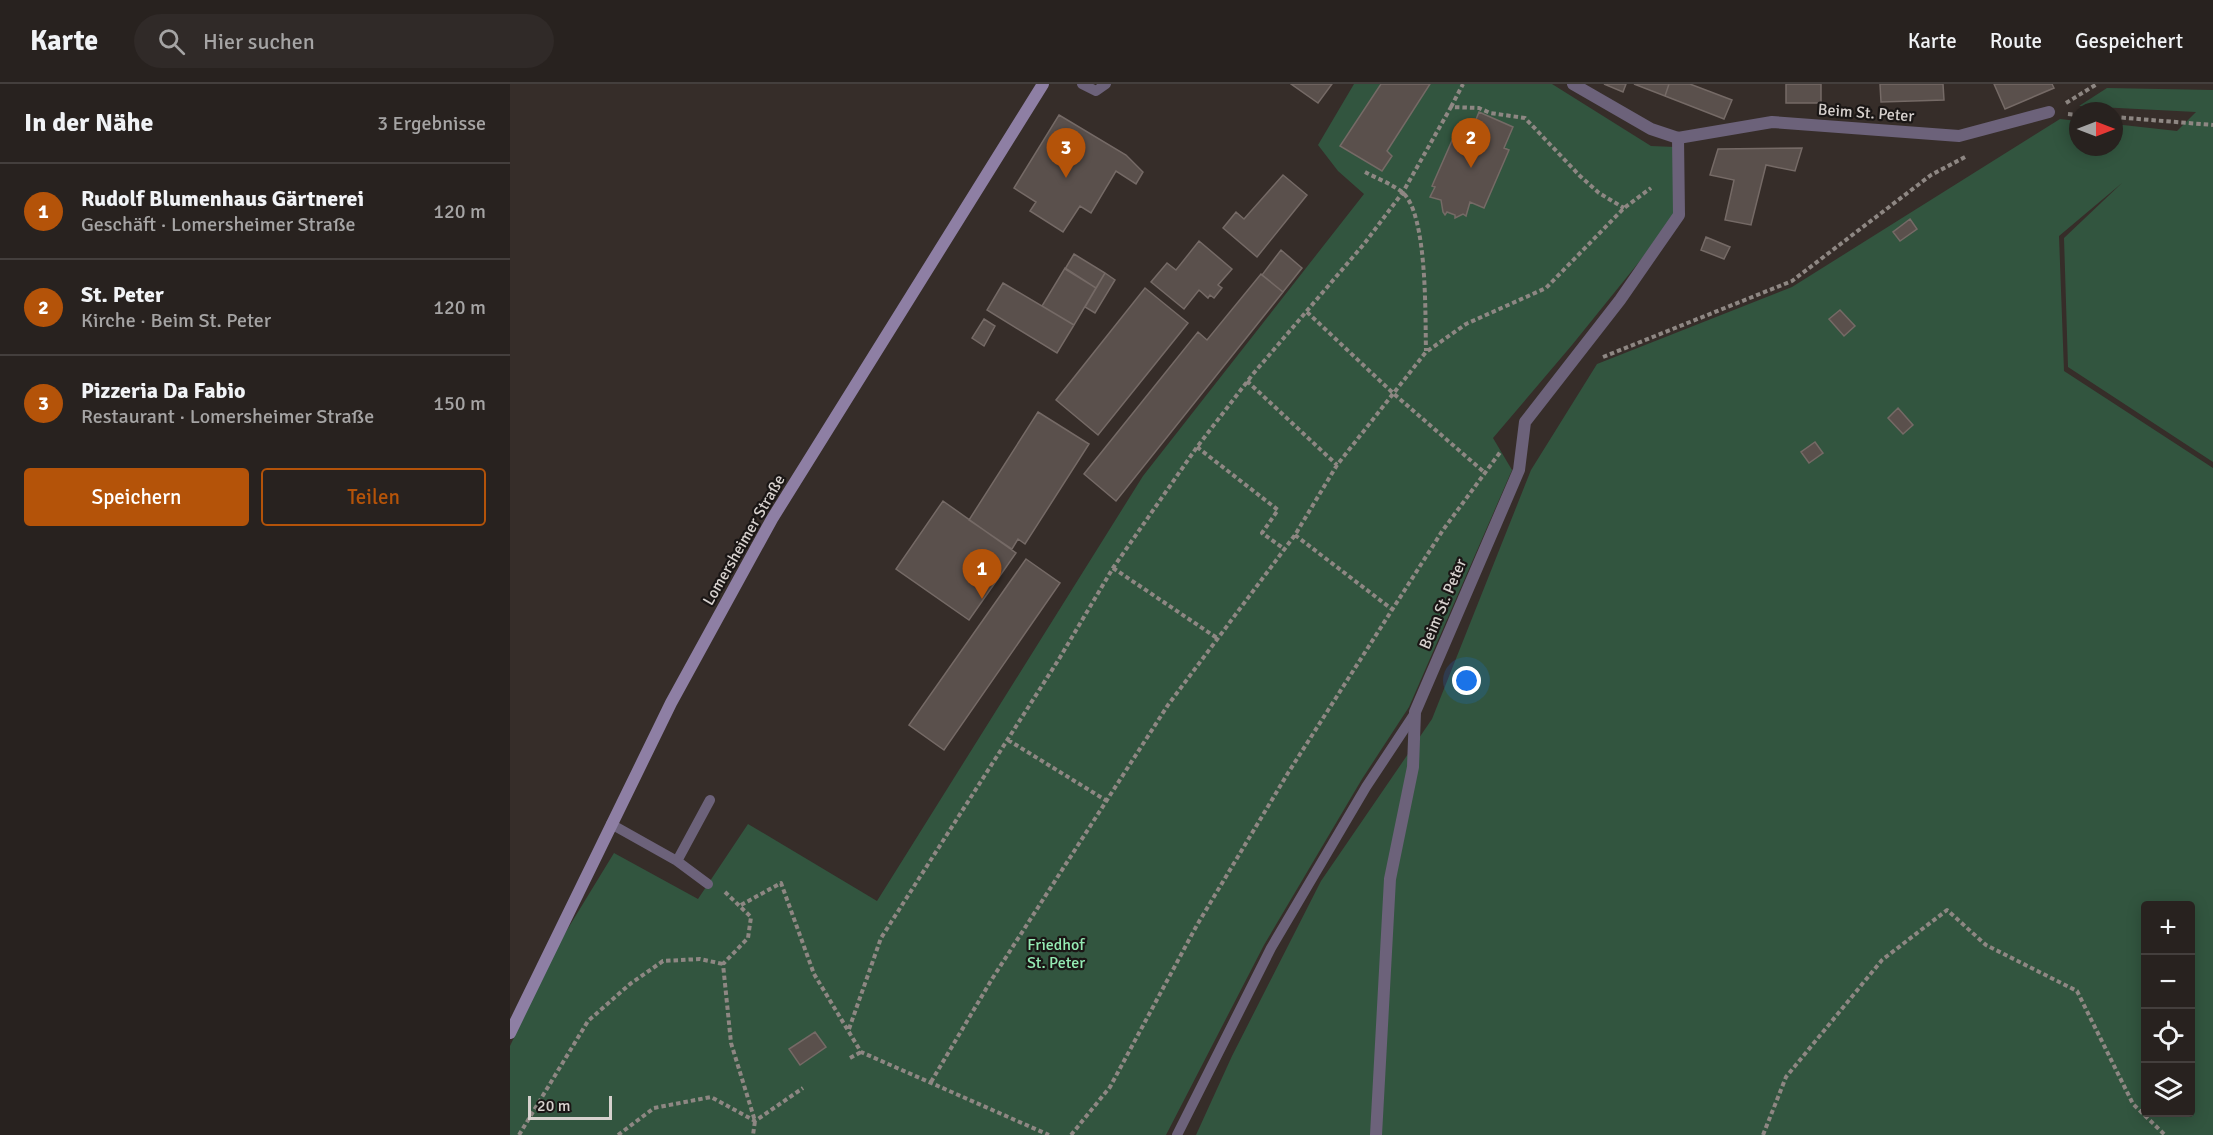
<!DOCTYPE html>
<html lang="de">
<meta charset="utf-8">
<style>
:root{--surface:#28221f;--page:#302a28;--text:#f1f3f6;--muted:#a5a4a4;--line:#443f3d;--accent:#b45309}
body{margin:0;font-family:Signika,sans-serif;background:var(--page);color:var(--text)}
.controls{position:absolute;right:18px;bottom:18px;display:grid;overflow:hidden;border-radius:6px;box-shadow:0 3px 15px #0003}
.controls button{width:54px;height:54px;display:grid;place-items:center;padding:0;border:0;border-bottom:2px solid var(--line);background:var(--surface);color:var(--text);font:30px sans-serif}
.compass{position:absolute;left:1559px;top:18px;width:54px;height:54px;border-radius:50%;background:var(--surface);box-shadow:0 3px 15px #0003;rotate:90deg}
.scale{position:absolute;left:18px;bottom:15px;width:84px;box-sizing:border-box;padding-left:6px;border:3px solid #d7d1ce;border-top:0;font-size:16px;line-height:21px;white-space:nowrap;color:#d7d1ce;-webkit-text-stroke:4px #1a1615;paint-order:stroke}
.you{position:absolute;left:957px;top:597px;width:21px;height:21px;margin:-15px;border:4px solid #fff;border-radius:50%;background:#1a73e8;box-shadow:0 0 0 9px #1a73e833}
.badge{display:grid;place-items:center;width:39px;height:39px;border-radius:50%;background:var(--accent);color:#fff;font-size:20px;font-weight:700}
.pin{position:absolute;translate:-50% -50px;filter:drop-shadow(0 2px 3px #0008)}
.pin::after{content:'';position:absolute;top:32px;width:21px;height:18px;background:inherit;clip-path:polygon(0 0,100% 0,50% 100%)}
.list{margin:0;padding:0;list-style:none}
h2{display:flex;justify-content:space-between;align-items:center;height:78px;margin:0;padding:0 24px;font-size:26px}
h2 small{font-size:20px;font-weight:400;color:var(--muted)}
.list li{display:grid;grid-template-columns:39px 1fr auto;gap:18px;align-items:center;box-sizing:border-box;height:96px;padding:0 24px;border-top:2px solid var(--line)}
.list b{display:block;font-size:22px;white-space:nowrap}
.list p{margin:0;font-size:20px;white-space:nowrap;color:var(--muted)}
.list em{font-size:20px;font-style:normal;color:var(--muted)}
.actions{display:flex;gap:12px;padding:18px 24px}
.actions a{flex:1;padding:14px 0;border:2px solid var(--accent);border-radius:6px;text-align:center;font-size:21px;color:var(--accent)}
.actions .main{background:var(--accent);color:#fff}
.icon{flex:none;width:33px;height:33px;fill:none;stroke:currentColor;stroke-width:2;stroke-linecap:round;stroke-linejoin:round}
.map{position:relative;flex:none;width:1703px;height:1051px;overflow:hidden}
header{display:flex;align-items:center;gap:36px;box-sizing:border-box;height:84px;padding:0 30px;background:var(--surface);border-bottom:2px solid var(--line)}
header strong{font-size:28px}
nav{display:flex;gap:33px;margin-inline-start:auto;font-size:21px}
.search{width:420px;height:54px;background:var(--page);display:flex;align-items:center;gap:15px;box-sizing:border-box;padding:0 21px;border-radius:33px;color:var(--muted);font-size:22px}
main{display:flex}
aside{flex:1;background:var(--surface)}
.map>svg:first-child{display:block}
</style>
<header>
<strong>Karte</strong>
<div class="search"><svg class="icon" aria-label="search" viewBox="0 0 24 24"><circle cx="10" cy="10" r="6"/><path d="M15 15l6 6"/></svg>Hier suchen</div>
<nav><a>Karte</a><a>Route</a><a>Gespeichert</a></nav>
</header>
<main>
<aside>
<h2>In der Nähe<small>3 Ergebnisse</small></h2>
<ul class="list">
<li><span class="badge">1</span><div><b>Rudolf Blumenhaus Gärtnerei</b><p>Geschäft · Lomersheimer Straße</p></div><em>120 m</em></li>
<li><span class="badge">2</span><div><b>St. Peter</b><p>Kirche · Beim St. Peter</p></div><em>120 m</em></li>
<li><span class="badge">3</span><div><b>Pizzeria Da Fabio</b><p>Restaurant · Lomersheimer Straße</p></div><em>150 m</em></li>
</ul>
<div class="actions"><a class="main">Speichern</a><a>Teilen</a></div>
</aside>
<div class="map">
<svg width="1703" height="1051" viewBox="0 0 1703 1051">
<rect width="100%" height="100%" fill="#362d29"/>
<path fill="#32553f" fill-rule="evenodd" d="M844,0H1042L1141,62L1165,63L1167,131L1062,261L983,354L1002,386L899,623L852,695L754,861L656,1051H0V962L49,859L104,769L188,815L238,740L367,817L633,392L854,110L828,87L808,61Z
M1597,4L1703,6V378L1558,283L1554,154L1612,99L1549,152L1554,287L1703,384V1051H686L722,972L811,797L922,635L1021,386L1087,280L1282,203L1550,35L1568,37V63H1604V40L1667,47L1686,28L1569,22ZM1636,822H1680V1028H1636Z"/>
<path fill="#5a504c" stroke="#756a66" stroke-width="1.5" d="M781,0H822L808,19Z
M871,0H920L877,67L882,72L872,87L830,62Z
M1094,0H1116L1113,8Z
M1124,0H1159L1155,12Z
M1159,0H1180L1222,16L1214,35L1155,12Z
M1276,0H1311V19H1276Z
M1370,0H1433L1434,16L1371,18Z
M1484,0H1542L1544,4L1495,25Z
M969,28L1003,43L994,64L999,66L974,124L960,118L956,132L953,130L945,134V131L937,128L935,131L933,128L931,116L920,113L925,103L922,102L948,43L961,48Z
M549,31L616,71L633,88L626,100L606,87L581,129L570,122L553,148L520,127L526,118L504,104Z
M1292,64L1285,87L1256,81L1241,141L1215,136L1224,96L1200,91L1208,65Z
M773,91L797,111L747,173L713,144L726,128L734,135Z
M1400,135L1407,145L1390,157L1383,148Z
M1196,153L1220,163L1214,175L1191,166Z
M689,157L722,185L708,201L712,204L704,214L700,211L698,214L689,206L674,225L641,198L657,179L666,186Z
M771,166L792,184L773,208L752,191Z
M564,170L595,189L586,204L555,185Z
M555,184L586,204L564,241L532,222Z
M595,189L605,196L585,229L575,223Z
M751,190L773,208L606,417L574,390L688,248L697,256Z
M493,199L564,241L547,269L477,226Z
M635,204L678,239L588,351L546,316Z
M1330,226L1345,242L1334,252L1319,235Z
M474,235L485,242L474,262L462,254Z
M1388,324L1403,341L1393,350L1378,334Z
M528,328L579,360L515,460L508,455L502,465L459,436Z
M1305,358L1313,369L1299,379L1291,368Z
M433,417L506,469L459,536L386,485Z
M516,475L550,499L434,666L399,641Z
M305,948L316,963L290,981L279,965Z"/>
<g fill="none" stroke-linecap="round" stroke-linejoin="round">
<path stroke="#8e8783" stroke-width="4" stroke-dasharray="4.5 3" stroke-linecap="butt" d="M1556,19L1587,0
M941,23L953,0
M1558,30L1568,31
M1604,33L1703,41
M855,88C866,94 882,100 892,108C918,129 915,234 916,267
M797,228L884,310L974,388
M1093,273L1282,197L1421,91L1457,72
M737,297L827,381
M687,363L768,426L752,449L773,464
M785,451L883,526
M603,484L707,554
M498,656L597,717
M215,808L241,833L238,854L213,880L221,959L245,1037L243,1051
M231,821L271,799L304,890L351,968L539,1051
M339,945L371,854L549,575L603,484L687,363L743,290L854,160L893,108L941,23L969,24L980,29L1015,34L1070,92L1089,109L1114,124
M340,974L351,968
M421,998L482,895L658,621L785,451L827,381L916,268L956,240L1036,204L1114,124L1141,104
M9,1051L78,937L120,900L153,877L190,875L213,880
M108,1051L144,1024L201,1013L245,1037L293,1004
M561,1051L600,1003L687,841L778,689L933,446L991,367
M1253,1051L1276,993L1372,876L1437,826L1476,861L1567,907L1623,1020L1655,1051"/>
<path stroke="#6c627a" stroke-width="10" d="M572,0L586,7L596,0
M101,740L167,777L198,800
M167,777L200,716
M667,1051L761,864L856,703L905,629"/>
<path stroke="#6c627a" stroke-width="12" d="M1063,0L1141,45L1168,54L1262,38L1449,52L1539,28
M866,1051L880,795L903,683L905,628L1009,386L1015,338L1110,216L1169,131L1168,54"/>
<path stroke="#8e7fa4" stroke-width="12" d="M0,949L161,619L262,435L533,0"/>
</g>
<g text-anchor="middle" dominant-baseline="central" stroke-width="4.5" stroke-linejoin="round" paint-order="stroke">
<g font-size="16" fill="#d7d1ce" stroke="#1a1615">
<text transform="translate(1356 29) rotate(4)">Beim St. Peter</text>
<text transform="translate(234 456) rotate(-60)">Lomersheimer Straße</text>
<text transform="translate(933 520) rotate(-67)">Beim St. Peter</text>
</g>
<g font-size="16" fill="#95ecb4" stroke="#1a1615">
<text x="546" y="861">Friedhof<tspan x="546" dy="18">St. Peter</tspan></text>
</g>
</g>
</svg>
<div class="controls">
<button>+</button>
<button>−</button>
<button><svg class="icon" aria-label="locate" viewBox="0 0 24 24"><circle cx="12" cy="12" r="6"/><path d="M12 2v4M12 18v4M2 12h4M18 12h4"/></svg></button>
<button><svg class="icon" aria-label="layers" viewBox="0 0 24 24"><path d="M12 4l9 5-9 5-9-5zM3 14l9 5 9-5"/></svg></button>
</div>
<svg class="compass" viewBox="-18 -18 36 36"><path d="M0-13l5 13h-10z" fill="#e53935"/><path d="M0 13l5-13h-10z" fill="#a5a4a4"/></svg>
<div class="scale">20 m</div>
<div class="you"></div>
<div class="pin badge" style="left:472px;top:515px">1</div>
<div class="pin badge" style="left:961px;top:84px">2</div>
<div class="pin badge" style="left:556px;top:94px">3</div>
</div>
</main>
